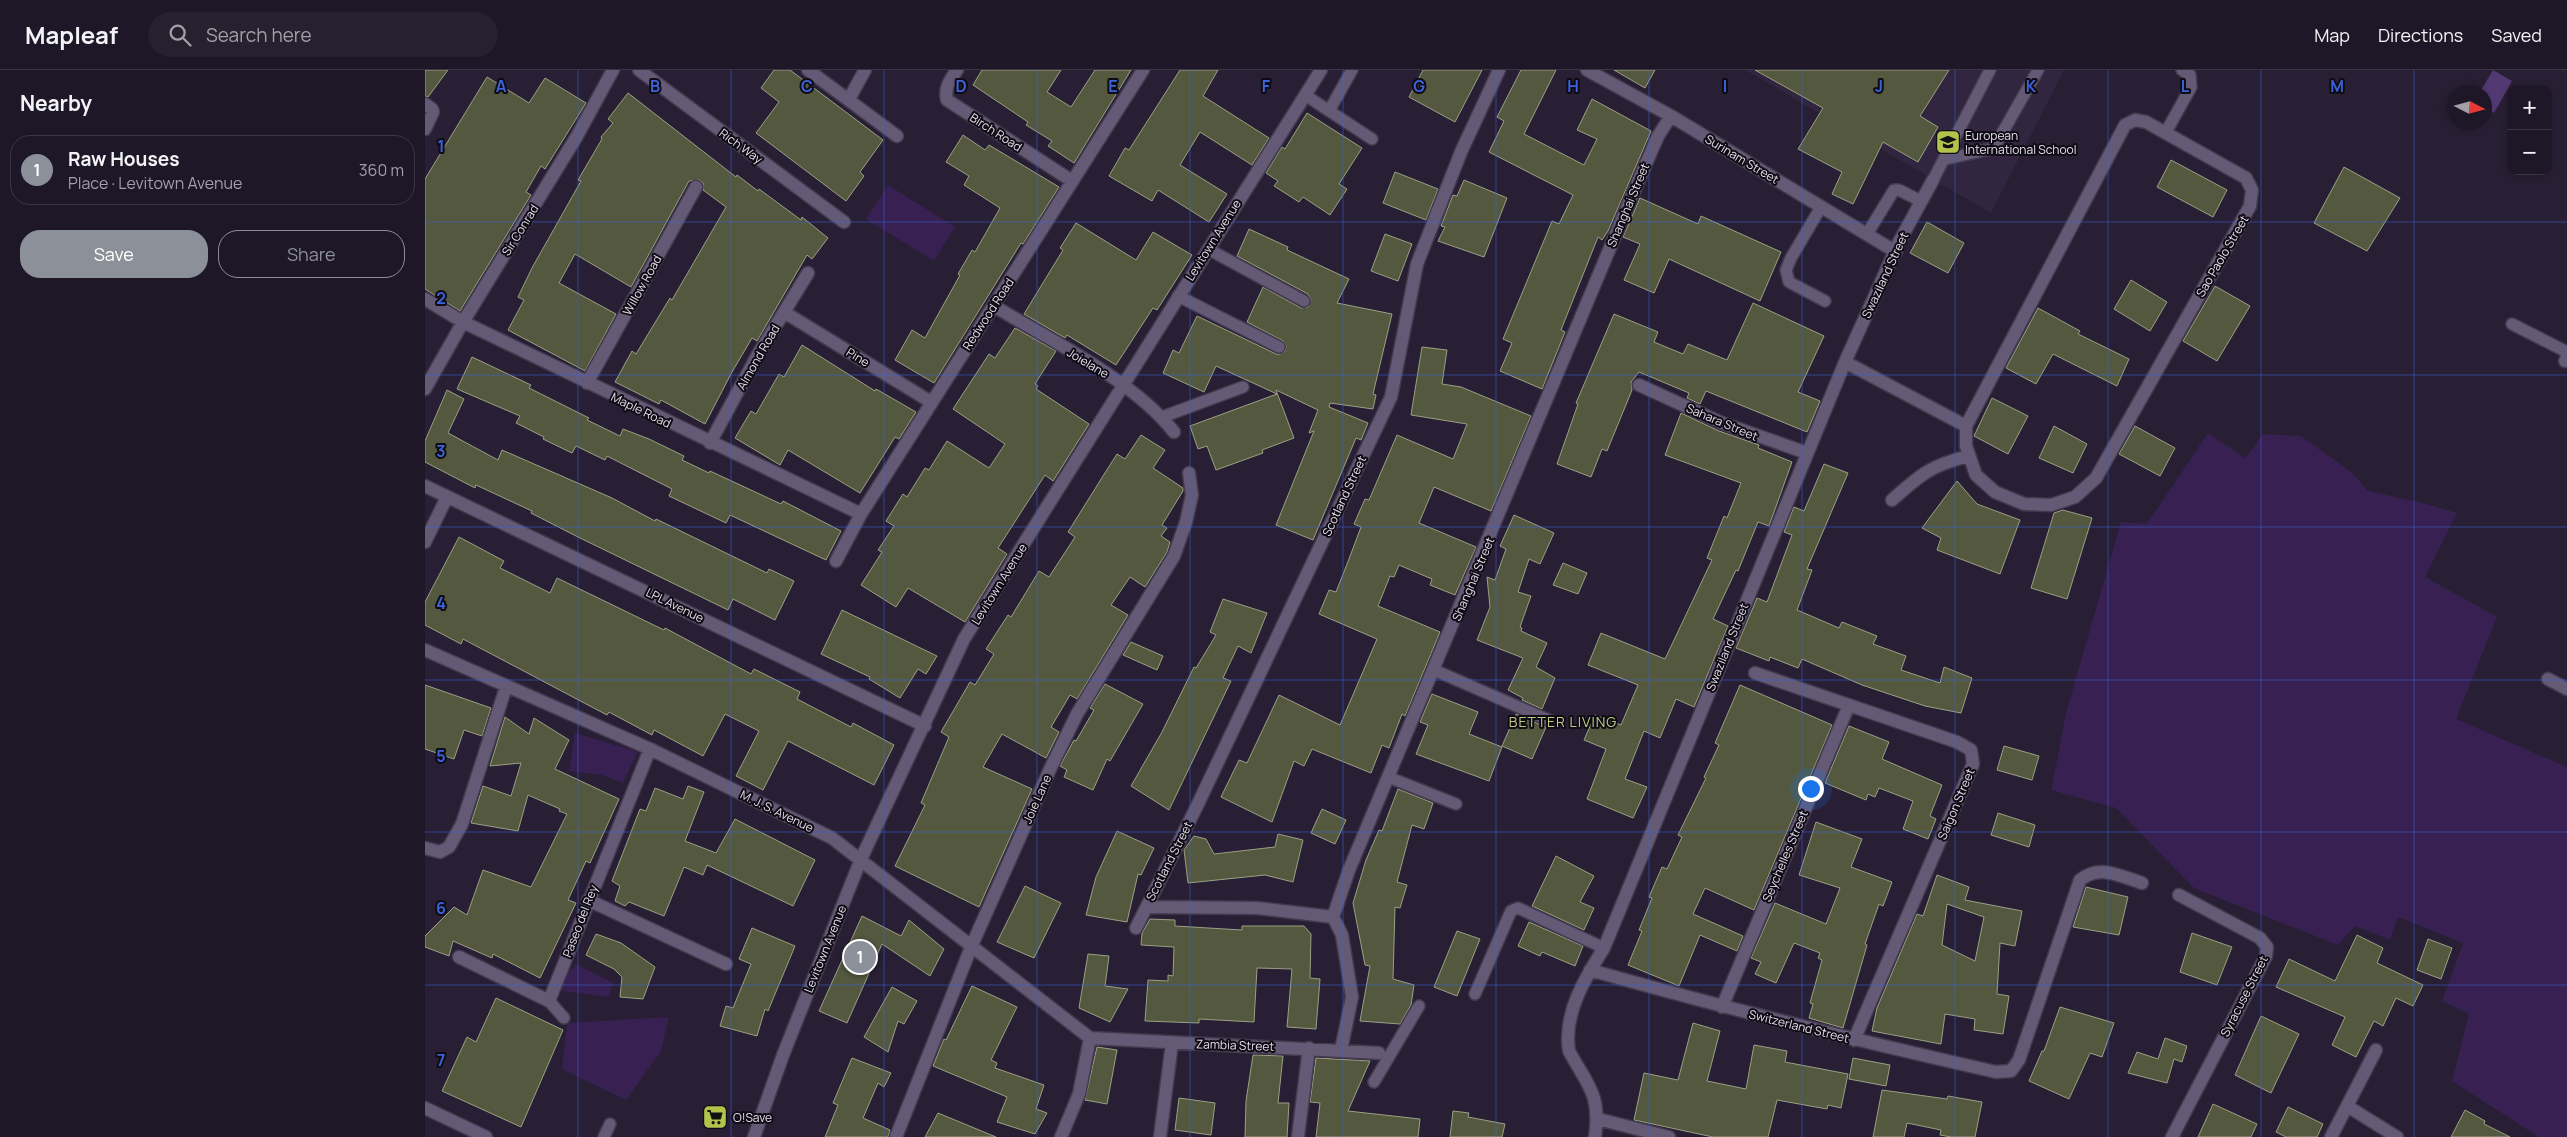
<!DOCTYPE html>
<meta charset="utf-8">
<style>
:root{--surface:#1e1727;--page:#26202f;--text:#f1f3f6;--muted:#a19fa7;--line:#3c3644;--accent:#8c9099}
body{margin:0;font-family:Manrope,sans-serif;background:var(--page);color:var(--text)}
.controls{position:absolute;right:15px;top:15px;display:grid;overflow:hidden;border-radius:10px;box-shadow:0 2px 8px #0003}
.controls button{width:45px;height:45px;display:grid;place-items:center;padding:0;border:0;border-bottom:1px solid var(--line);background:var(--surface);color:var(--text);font:25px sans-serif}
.compass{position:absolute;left:2022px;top:15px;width:45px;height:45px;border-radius:50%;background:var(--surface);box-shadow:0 2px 8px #0003;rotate:96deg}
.you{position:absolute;left:1385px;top:718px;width:18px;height:18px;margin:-12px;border:4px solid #fff;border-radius:50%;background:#1a73e8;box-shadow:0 0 0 8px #1a73e833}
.badge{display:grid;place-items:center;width:32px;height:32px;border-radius:50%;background:var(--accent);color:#fff;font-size:16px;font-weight:700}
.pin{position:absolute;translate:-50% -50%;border:2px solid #fff;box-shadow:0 1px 5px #0006}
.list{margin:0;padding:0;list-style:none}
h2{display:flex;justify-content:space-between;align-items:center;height:65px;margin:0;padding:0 20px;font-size:21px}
h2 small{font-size:16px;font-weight:400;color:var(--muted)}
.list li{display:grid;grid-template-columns:32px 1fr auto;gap:15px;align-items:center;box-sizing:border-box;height:70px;margin:0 10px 10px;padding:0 10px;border:1px solid var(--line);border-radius:20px}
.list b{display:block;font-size:19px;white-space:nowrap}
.list p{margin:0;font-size:16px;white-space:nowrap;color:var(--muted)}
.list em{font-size:16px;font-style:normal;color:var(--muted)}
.actions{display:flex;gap:10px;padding:15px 20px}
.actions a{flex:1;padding:11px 0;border:1px solid var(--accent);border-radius:20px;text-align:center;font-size:18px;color:var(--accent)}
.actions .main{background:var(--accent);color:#fff}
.icon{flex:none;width:28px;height:28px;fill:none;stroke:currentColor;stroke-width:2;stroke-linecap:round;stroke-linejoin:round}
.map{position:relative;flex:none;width:2142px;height:1067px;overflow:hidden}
header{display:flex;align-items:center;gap:30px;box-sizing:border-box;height:70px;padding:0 25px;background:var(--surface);border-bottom:1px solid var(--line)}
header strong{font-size:24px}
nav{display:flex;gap:28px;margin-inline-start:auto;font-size:18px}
.search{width:350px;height:45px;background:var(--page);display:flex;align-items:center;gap:12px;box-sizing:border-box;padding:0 18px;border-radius:28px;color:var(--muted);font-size:19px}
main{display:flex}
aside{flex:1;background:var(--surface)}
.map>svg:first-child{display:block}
</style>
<header>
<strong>Mapleaf</strong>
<div class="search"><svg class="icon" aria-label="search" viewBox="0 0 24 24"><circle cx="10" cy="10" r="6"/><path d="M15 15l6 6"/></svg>Search here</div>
<nav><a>Map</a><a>Directions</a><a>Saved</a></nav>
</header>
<main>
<aside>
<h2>Nearby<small></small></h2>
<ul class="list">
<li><span class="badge">1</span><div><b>Raw Houses</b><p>Place · Levitown Avenue</p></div><em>360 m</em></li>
</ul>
<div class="actions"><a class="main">Save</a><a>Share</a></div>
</aside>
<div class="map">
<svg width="2142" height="1067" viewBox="0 0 2142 1067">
<rect width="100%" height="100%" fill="#281f34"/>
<path fill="#312540" d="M1320,0H1639L1566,143Z"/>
<path fill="#382052" d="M463,115L530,157L509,191L441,149Z
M1783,363L1820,388L1838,364L1876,366L1926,402L1943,421L1998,433L2032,443L2000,507L2072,547L2031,649L2142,697V1067H2114L2027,1011L2044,944L2017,931L2038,873L1973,847L1965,870L1930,856L1913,875L1769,818L1691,738L1626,720L1642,639L1696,452L1722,454Z
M150,663L213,682L198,713L177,705L144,701Z
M150,894L188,913L183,927L131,920Z
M244,947L236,981L201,1030L137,999L142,953Z"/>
<path fill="#533973" d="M2068,0L2087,11L2069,43L2060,37V22H2055Z"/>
<path fill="#53583f" stroke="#9aa084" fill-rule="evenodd" d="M0,0H23L3,27L0,26Z
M349,0H365L458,70L435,102L439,106L421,131L331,63L354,32L336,18Z
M557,0H636L622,22L646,37L670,0H706L649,93L623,76L627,71L601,55L603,52L548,15Z
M755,0H793L778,26L844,68L827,95L775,62L755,95L802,124L784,152L733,120L727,131L684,106L700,78L704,80Z
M998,0H1057L1030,52L984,27Z
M1096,0H1131L1099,64L1159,95L1172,69L1152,60L1167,29L1226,61L1183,161L1177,170L1173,167L1136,260L1140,262L1117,319L1075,301L1087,273L1078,269L1127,151L1134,154L1148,125L1064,82L1079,51L1072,47Z
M1189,0H1230L1220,18Z
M1330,0H1524L1495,46L1513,57L1493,92L1458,72L1428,134L1407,124L1417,102L1373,79L1398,38Z
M62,7L104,33L120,8L161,33L120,99L116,96L101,122L106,125L35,241L0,219V109Z
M203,23L311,107L312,105L333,121L334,119L376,150L377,147L403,168L387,189L382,185L332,271L327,268L307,302L280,354L236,330L234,334L190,312L207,281L211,284L245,228L247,230L301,137L278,120V113L274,110L264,111L206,217L150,184L134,213L191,244L160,301L83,260L99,230L93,227L107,198L156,111L153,110L177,69L176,67L188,53L183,49Z
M882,43L937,78L914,114L922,119L905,145L878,127L874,132L849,116L853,111L841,103L857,77L860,79Z
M538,65L560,80L564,75L634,117L598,174L596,173L509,313L470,290L487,260L500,268L535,205L533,204L547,180L550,182L575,138L539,115L544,106L521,92Z
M1746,90L1802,120L1788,147L1732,117Z
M1919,97L1975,128L1942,181L1889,153Z
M970,102L1013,119L1001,150L958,133Z
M1039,110L1082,128L1059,187L1013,171L1020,157L1016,156L1028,125L1032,126Z
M1215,128L1273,154L1276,146L1356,182L1335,231L1244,189L1229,223L1199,210L1215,174L1198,167Z
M1502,152L1539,173L1523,203L1485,183Z
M651,153L711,190L728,162L767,185L732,240L728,238L691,295L642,265L640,268L599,244L638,180L635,178Z
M824,159L863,177L862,180L924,209L912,233L967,244L948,324L951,325L948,339L905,333L904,337L943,353L936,370L931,368L888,470L851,455L889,361L884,363L893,340L851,320L869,368L837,380L838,383L791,400L782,376L773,379L765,356L852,324L791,296L779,322L738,303L748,280L754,283L772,246L851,284H855L860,281L861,276L858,271L822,252L838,217L876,238L883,237L886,230L883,224L812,186Z
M960,164L987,174L973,211L946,201Z
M1706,210L1742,232L1725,261L1689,239Z
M1790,216L1825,236L1792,291L1758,271Z
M1328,233L1399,266L1373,322L1395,331L1382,362L1281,321L1275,334L1262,328L1264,323L1214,302L1206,312L1207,320L1182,381L1177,379L1166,407L1132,394L1153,334L1151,333L1189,244L1233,262L1229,272L1258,284L1263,274L1302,290Z
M1613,238L1655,261L1653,264L1704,289L1692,316L1628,284L1611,314L1581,298Z
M590,258L631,281L610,314L613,316L611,319L664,354L628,411L620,405L573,478L582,484L540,552L483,518L471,537L436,515L457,482L453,480L469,456L461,451L478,424L482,427L500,398L504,400L522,371L564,398L580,374L528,339L564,284L570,288Z
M377,275L450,321L451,319L491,342L474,369L470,367L435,423L363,380L355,395L310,368L326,341L331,344L354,304L359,307Z
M997,277L1022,280L1017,314L1036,317L1106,346L1066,441L1009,417L994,453L1051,477L1030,525L1005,515L1007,509L974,495L969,507L965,506L953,536L1015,562L980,646L977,644L964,678L957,675L946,703L887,679L879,696L869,691L847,752L796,727L814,690L822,693L854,625L915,655L952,569L894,544L904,520L911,522L924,489L936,457L929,454L940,429L944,430L972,365L1028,389L1042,354L986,345Z
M47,287L106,315L104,318L164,348L162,350L195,366L198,359L224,369L259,386L257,390L284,403L285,401L356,434L358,431L416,461L401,490L305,445L301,453L244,426L247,419L182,386L180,390L151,376L147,383L118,369L119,367L91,353L95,346L32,319Z
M22,320L39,329L23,363L73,390L77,380L187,428L230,451L231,449L342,503L344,499L369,511L350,550L308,529L303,540L153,467L106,443L107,441L51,415L50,418L0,392V371Z
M1567,328L1603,346L1583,384L1549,366Z
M1256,343L1294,361L1334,375L1333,378L1367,392L1344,456L1333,452L1313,501L1311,500L1288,549L1303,556L1269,637L1251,629L1235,668L1219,661L1200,709L1222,717L1208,748L1162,729L1181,679L1159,670L1170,645L1196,655L1213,615L1163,595L1176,563L1240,589L1287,490L1282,488L1299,446L1302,448L1316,413L1240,385Z
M1629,356L1662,374L1648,403L1614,388Z
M1710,356L1750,378L1735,406L1694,384Z
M716,365L740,380L728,398L758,418V421L737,455L742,458L736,466L745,472L742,482L720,517L705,507L686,535L703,545L652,629L645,625L626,657L634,662L621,688L577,664L558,697L607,719L554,837L470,796L500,735L496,733L524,667L516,662L545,612L550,615L569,584L561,579L583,545L586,547L614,501L624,507L650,467L643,462L678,406L692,384L700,389Z
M1399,394L1423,403L1382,499L1387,500L1372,540L1414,558L1417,552L1452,566L1448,574L1481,586L1476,600L1515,613L1519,597L1547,608L1536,643L1500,636L1437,615L1377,589L1373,598L1345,587L1344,591L1311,578L1332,528L1342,532L1367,465L1359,462L1369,437L1379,441Z
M1532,411L1552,434L1595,450L1575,504L1512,480L1516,468L1497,458Z
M1638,440L1667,448L1642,529L1606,518L1629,443Z
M1089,445L1129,463L1115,494L1104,489L1093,522L1106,526L1095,557L1097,558L1096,561L1122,573L1111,597L1130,608L1117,639L1097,630L1098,628L1083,620L1098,588L1052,570L1065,537L1062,507L1070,510L1081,479L1075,476Z
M34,467L79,491L75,498L125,523L132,508L239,560L240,558L326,604L329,599L375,622L372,629L426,657L428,653L469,675L449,715L363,671L338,720L311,706L334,661L300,644L278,686L229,660L227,665L184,642L182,645L38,569L36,574L0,555V532Z
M1138,493L1162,503L1153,524L1128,515Z
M798,529L842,543L826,583L813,576L798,608L806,611L744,740L706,716L737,662L769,597L771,598L791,565L785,562Z
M417,540L512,586L501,604L493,599L475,628L444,609L445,607L396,584Z
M706,572L738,586L732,600L698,585Z
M680,614L718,634L685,691L682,689L668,720L639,707L642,700L635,696L649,670L651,671L669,640L665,638Z
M0,615L66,638L57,666L39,660L29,689L0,679Z
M1315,615L1407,655L1329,840L1280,818L1268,844L1318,866L1312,881L1275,865L1254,916L1203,895L1217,861L1214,860L1227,828L1224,827L1237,797L1242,799L1257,767L1253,765L1281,708L1279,707L1294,675L1290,673Z
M1007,624L1053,642L1044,664L1077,677L1064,711L991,684L1003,655L995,652Z
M1091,644L1121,657L1107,689L1077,676Z
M80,647L104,664L109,648L144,670L130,699L194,729L165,793L161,791L143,830L151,833L115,908L68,884L67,888L28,871L24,886L0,877V866L29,837L42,845L58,800L106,817L142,744L134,741L135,739L103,725L93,761L46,753L58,716L86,726L96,693L65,696Z
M1424,656L1464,672L1457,689L1517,715L1505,746L1511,749L1503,769L1478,759L1488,731L1454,718L1450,727L1443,724L1441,730L1400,713Z
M1579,676L1614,686L1607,710L1572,700Z
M263,716L279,722L260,771L291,783L310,749L390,790L368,836L282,795L278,805L259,797L239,846L204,832L200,836L190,831L195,816L187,811L215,739L221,741L230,718L258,729Z
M973,719L1008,733L999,759L987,755L972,812L982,815L975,838L970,837L968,909L989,915L986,935L975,954L935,951L945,896L940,895L928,833L941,790L954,760L957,761Z
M897,739L921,750L910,774L886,763Z
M1573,743L1610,755L1604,777L1566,765Z
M1391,752L1437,769L1426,797L1467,812L1458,836L1454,834L1440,874L1442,875L1418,958L1384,948L1388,934L1385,933L1397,890L1393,888L1395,883L1369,873L1351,913L1330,904L1336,892L1326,888L1350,833L1401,854L1415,818L1374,805Z
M692,761L729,778L716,805L713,804L702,852L661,845L671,807Z
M853,764L878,770L868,812L840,805L763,813L759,780L769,766L781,769L789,784L850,777Z
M1131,786L1169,806L1155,832L1169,838L1159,860L1107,836Z
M1512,805L1544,817L1540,830L1597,841L1590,876L1575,873L1572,924L1584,926L1578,964L1549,960L1550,949L1520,944L1516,974L1447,961L1452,938L1492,844L1498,846ZM1522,834L1559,847L1550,891L1517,875Z
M600,816L636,833L609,888L572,872Z
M1661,817L1703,827L1694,865L1648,857Z
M437,846L476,866L484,850L519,879L505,906L457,874L422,953L394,941Z
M725,849L750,850V856L817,860V856H879L886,864L885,908L895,909L891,959L862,957L867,899L832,898L829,952L774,949V953L720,951L723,910L743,911V905L748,906L749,877L716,875L717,863Z
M1104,852L1158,876L1150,896L1117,882L1115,886L1093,876Z
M327,858L370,876L343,941L340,939L332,966L295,956L301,936L308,938L326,894L314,889Z
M1032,861L1055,869L1032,926L1009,917Z
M1767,863L1807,877L1792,915L1755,902Z
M171,864L196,873L230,897L218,929L195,927L197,907L189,899L161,885Z
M1932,865L1958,878L1952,893L1998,915L1988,936L1971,928L1958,956L1949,951L1931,987L1907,975L1920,947L1851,917L1864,889L1910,911Z
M2003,869L2027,878L2016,909L1992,900Z
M663,884L684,886L680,916L703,919L685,952L654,938Z
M547,916L592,937L566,990L572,993L570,998L619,1015L611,1039L622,1043L610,1064L572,1052L582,1027L508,996L519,969L521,970Z
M467,917L492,931L479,954L473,951L463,982L439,967Z
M71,928L138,960L96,1057L17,1021L42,967L51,972Z
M1635,937L1689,953L1677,987L1665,983L1644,1029L1604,1011L1617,981H1619Z
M1836,946L1874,964L1846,1023L1810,1005Z
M1268,953L1295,961L1282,1011L1321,1019L1329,975L1362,981L1360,992L1423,1004L1416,1038L1403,1035L1402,1039L1352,1030L1343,1067H1288L1209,1050L1219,1003L1253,1010Z
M1740,968L1762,976L1757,992L1749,989L1742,1013L1703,1003L1712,982L1733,989Z
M672,977L692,980L682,1034L660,1030Z
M828,985L858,986L853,1033H864L862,1067H820L821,1031Z
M427,988L466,1003L459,1017L453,1013L438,1048L465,1060L463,1067H400L413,1035L408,1033Z
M891,988L945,991L923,1041L995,1049L993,1067H891L895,1033L885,1032Z
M1428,988L1465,995L1461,1016L1424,1009Z
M1457,1020L1522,1029L1523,1026L1557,1032L1550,1067H1526L1515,1065L1516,1060L1482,1053L1479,1067H1448Z
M754,1028L790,1033L786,1065L750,1060Z
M1788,1034L1832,1054L1826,1067H1773Z
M1863,1037L1898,1054L1892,1067H1861L1851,1062Z
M2040,1040L2060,1051L2059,1054L2085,1067H2026Z
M1028,1041L1044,1043L1043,1047L1080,1054L1077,1067H1025Z
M513,1043L571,1067H500Z"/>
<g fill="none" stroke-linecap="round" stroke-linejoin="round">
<defs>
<path id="service" d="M880,25L947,69
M904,41L927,0
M1741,62L1766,17L1765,5L1757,0
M1521,89L1566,79L1571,74L1613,0
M1508,110L1565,0
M1396,137L1366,188L1361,200L1364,212L1400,231
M1442,164L1469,120H1474L1496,131
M783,179L879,231
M753,226L854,277
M2087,254L2142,282
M737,347L818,317
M1009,600L1128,652
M963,707L1031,734
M1050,924L1086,841L1093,838L1179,878
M124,931L139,948
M949,1012L994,936
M179,1067L185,1054"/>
<path id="minor" d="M214,0L419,152
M383,0L472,66
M532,0C525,10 519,18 522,30L647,111
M1162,0L1246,46L1471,182
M424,29L440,0
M0,34L7,39L8,42L0,59
M1710,50L1721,52L1821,108L1827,120L1825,136L1671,408L1650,427L1626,435L1599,434L1570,422L1551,405L1541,376V356L1700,55Z
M0,229L38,252L436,444
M569,236C626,271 707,309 749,362
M359,242L506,332
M2140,291L2142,287
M1420,292L1541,356
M162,313L271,117
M1214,315L1297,353L1382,383
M0,319L38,252L152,66L188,0
M285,373L332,286L383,203
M0,416L500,656
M1467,430C1495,405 1506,395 1544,386
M0,472L22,427
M411,491L436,444L718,0
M0,580L225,679L407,768L665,968
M1330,603L1532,672L1546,680L1548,694L1429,970
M2123,609L2142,619
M0,778L15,782L24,777L37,754L81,617
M163,830L301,894
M722,837L832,838L908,847
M711,858L772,736L966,327L992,194L1036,82L1074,0
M34,887L124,931L225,679
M1165,900C1299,938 1434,971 1571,1002L1586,1001L1594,990L1655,810C1675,794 1695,806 1717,813
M1297,937L1424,635
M665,968L954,983
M916,980L927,927L917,865L908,847L924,800L1203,135L1233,66L1246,46
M1922,1036L1972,1067
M0,1038L61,1067
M1173,1049L1244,1067
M329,1067L358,985L436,789L539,569L896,0
M471,1067L547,875L626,697L652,644L749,486L761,452L767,425L764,403
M636,1067L654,1024L665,968
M735,1067L747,973
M873,1067L884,978
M1170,1067C1176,1024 1163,1016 1144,981C1138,944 1160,908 1179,878L1420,292L1474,172L1508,110
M1747,1067L1841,886L1842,877L1835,868L1754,825
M1906,1067L1951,980"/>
</defs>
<use href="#service" stroke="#423a4e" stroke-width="14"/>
<use href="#minor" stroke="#423a4e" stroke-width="15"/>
<use href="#service" stroke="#655a75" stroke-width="11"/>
<use href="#minor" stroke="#655a75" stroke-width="12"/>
</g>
<path fill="none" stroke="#3b64db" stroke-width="1" stroke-opacity="0.55" d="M153,0V1067M306,0V1067M459,0V1067M612,0V1067M765,0V1067M918,0V1067M1071,0V1067M1224,0V1067M1377,0V1067M1530,0V1067M1683,0V1067M1836,0V1067M1989,0V1067M0,152H2142M0,305H2142M0,457H2142M0,610H2142M0,762H2142M0,915H2142"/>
<defs>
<symbol id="school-square" viewBox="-11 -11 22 22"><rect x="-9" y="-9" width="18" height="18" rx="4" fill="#b2c34c" stroke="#0f0b14"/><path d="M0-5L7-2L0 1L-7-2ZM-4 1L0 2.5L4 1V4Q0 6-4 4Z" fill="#111"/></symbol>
<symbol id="supermarket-square" viewBox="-11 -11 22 22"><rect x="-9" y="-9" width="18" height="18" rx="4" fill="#b2c34c" stroke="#0f0b14"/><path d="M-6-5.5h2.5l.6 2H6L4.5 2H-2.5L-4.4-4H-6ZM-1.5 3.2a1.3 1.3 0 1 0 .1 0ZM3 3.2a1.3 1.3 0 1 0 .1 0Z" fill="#111"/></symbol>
</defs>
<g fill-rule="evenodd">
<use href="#school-square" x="1509" y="58" width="28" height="28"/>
<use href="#supermarket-square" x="276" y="1033" width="28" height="28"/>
</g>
<g text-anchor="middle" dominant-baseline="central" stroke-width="4" stroke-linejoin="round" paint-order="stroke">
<g font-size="12" fill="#e4deec" stroke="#0f0b14">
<text transform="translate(571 62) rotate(33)">Birch Road</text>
<text transform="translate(316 76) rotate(36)">Rich Way</text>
<text transform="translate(1317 89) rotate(31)">Surinam Street</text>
<text transform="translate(1203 135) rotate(-67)">Shanghai Street</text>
<text transform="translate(95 160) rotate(-58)">Sir Conrad</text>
<text transform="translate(788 170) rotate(-58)">Levitown Avenue</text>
<text transform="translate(1797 186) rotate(-60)">Sao Paolo Street</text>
<text transform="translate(1460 205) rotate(-65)">Swaziland Street</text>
<text transform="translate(217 215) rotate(-61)">Willow Road</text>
<text transform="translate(563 244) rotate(-57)">Redwood Road</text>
<text transform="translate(333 287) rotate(-60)">Almond Road</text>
<text transform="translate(433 287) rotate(32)">Pine</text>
<text transform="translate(663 293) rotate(31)">Joielane</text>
<text transform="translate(216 340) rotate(26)">Maple Road</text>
<text transform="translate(1297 352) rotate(23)">Sahara Street</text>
<text transform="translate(919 426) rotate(-65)">Scotland Street</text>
<text transform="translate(1048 509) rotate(-67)">Shanghai Street</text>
<text transform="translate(574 514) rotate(-58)">Levitown Avenue</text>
<text transform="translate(250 535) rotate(26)">LPL Avenue</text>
<text transform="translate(1302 577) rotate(-68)">Swaziland Street</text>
<text transform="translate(612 729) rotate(-66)">Joie Lane</text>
<text transform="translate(1531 734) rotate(-67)">Saigon Street</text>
<text transform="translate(352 741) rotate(26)">M. J. S. Avenue</text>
<text transform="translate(1360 786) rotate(-67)">Seychelles Street</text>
<text transform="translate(744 791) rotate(-63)">Scotland Street</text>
<text transform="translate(155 851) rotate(-69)">Paseo del Rey</text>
<text transform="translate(400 879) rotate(-68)">Levitown Avenue</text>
<text transform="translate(1819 926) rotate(-63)">Syracuse Street</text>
<text transform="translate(1374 956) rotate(14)">Switzerland Street</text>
<text transform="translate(810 975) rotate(2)">Zambia Street</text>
</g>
<g font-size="12" fill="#e4deec" stroke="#0f0b14" text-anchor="start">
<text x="1540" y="65">European<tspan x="1540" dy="14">International School</tspan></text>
<text x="308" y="1047">O!Save</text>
</g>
<g font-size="14" letter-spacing="1" fill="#bfcc80" stroke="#0f0b14">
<text x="1138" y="651">BETTER LIVING</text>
</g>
</g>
<g font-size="16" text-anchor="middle" font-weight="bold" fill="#3b64db" stroke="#0f0b14" stroke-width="4" stroke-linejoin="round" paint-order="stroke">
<text x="76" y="22">A</text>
<text x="230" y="22">B</text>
<text x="382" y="22">C</text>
<text x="536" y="22">D</text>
<text x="688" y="22">E</text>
<text x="841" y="22">F</text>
<text x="994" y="22">G</text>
<text x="1148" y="22">H</text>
<text x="1300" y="22">I</text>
<text x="1454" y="22">J</text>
<text x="1606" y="22">K</text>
<text x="1760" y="22">L</text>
<text x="1912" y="22">M</text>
<text x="16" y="82">1</text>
<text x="16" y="234">2</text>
<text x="16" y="387">3</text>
<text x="16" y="539">4</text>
<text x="16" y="692">5</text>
<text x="16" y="844">6</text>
<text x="16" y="996">7</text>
</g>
</svg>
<div class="controls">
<button>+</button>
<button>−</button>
</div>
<svg class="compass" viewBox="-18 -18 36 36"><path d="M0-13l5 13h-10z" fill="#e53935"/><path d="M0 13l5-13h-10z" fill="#a19fa7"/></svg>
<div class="you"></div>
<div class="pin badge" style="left:435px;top:887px">1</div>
</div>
</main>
